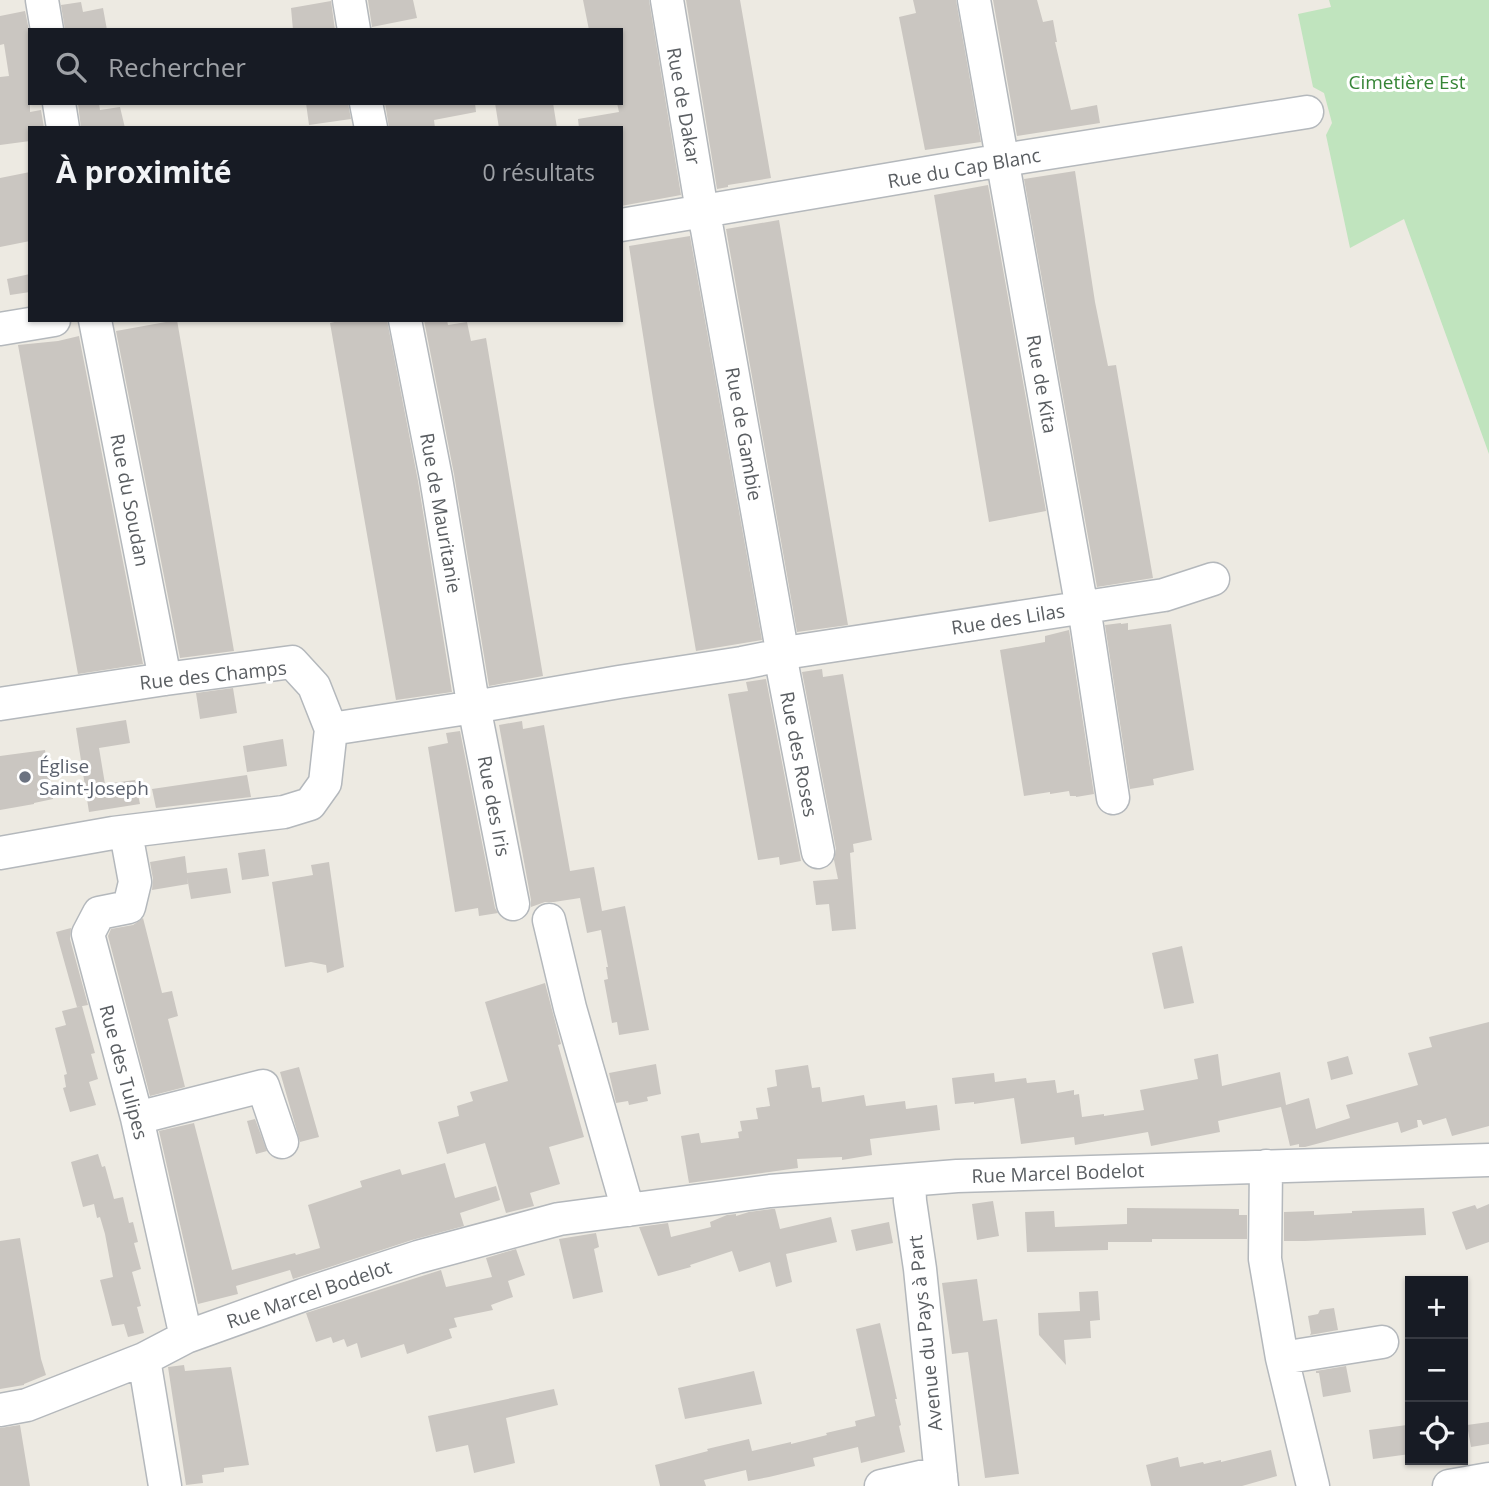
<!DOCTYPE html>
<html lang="fr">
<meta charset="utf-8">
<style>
:root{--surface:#171b24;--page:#20242c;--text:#f1f3f6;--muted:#9ea1a6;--line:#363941}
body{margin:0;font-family:"Open Sans",sans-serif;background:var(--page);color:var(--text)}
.controls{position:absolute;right:21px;bottom:21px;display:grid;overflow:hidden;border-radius:0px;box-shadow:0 2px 5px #0004}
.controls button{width:63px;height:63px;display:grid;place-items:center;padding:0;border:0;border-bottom:2px solid var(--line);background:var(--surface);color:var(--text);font:35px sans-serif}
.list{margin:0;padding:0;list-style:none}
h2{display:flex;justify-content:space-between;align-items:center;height:91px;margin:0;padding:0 28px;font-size:30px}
h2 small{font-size:23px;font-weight:400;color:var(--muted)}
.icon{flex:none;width:38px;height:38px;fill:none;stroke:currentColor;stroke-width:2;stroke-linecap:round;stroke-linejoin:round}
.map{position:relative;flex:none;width:1489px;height:1486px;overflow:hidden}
.search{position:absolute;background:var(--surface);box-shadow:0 2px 5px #0004;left:28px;top:28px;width:595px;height:77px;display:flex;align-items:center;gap:18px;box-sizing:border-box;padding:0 24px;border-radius:0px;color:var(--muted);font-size:26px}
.panel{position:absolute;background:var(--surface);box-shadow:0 2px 5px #0004;left:28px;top:126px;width:595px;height:196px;border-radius:0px}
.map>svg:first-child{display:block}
</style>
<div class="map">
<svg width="1489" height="1486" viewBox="0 0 1489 1486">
<rect width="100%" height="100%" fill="#edeae2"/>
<path fill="#c0e4be" d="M1329,0H1489V454L1404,219L1350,248L1326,135L1332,123L1324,93L1313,87L1298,14L1331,7Z"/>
<path fill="#cac6c1" d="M368,0H413L417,18L372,27Z
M583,0H649L681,195L621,206V128H579L578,119L619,112L617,103H621V30H589Z
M686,0H740L771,178L728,185V187L717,189Z
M913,0H956L981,142L925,150L899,17L916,13Z
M993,0H1037L1043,22L1053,20L1057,42H1055L1071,110L1097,105L1100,123L1017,136Z
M331,1L335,30H293L291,8Z
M81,2L83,12L103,8L107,30H65L61,5Z
M25,11L30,35V112L41,110L44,128H30V141L0,145V77L9,76L4,44L0,45V16Z
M99,103L100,110L120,107L125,128H81L78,104Z
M306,103H348L351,119L309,125Z
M385,103H475L476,112L434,120L435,128H389Z
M495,103H553L557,128H499Z
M1075,171L1095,302L1108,366L1116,365L1153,578L1097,587L1024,179Z
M30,172V241L0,247V178Z
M988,185L1046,511L989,522L934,195Z
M779,220L848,625L797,632L726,229Z
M690,236L762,640L696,651L654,405L629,246Z
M30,274V292L10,295L7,279Z
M177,320L234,651L180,658L116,331Z
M344,320H387L418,481L452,692L396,700L330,323Z
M424,320H447L448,325L467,322L471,341L486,338L543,676L489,686L454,474Z
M79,336L143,664L78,674L18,345L58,341Z
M1121,623V624L1128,623V630L1171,624L1194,770L1153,779L1154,785L1130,789L1105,625Z
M1069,630L1094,794L1076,797V796H1070L1069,791L1050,794V792L1024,796L1000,650L1045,642V636Z
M822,669L823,677L843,674L872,840L853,844L854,852L850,853L856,929L832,931L829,904L816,905L813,881L838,879L834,860L836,849L802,672Z
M766,679L801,861L780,865L779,857L758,860L728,694L748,691L746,682Z
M233,688L237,713L200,719L196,693Z
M126,720L130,743L99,748L105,784L135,780L140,804L89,812L76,728Z
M522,721L523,729L544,725L570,871L594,867L602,911L625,906L649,1030L619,1035L617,1022L612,1023L604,980L608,979L606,967H608L601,930L587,933L580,898L554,902H545L531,907V900L499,725Z
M460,731L495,908L498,913L479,916L478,908L455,912L428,747L448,743L446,733Z
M283,739L287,766L247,772L243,746Z
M45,750L53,799L34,803V804L0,810V756Z
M247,775L251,797L156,808L152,789Z
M265,849L269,876L242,880L238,853Z
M185,856L187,873L227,868L231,893L191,899L187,877L188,884L152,890L153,879L150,862Z
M329,862L344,967L327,973L326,965L311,962L285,967L272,882L313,875L311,865Z
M143,918L162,993L172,991L178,1016L168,1019L185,1087L150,1096L108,936L111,929L133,925Z
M71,928L70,939L88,1005L77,1007L56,932Z
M1182,946L1194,1003L1164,1009L1152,953Z
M545,983L561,1044L558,1045L584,1137L549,1147L560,1184L530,1193L534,1206L506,1213L485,1143L447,1154L438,1122L459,1116L457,1106L473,1101L470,1092L508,1081L485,1002Z
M82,1006L95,1053L91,1054L98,1079L89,1082L96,1105L70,1112L63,1088L66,1087L64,1075L67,1074L55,1028L66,1025L62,1011Z
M1489,1022V1126L1452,1136L1446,1118L1423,1125L1421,1120H1417L1418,1127L1401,1133L1398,1122L1305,1147H1299V1144L1290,1146L1281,1107L1218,1121L1220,1132L1151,1146L1148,1132L1075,1145L1074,1137L1021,1144L1014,1098L974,1104V1102L955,1104L952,1078L994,1073L995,1082L1026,1078L1027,1083L1055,1080L1057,1093L1074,1090V1095L1079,1094L1082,1117L1104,1114V1116L1144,1110L1140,1090L1198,1079L1194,1059L1218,1054L1222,1086L1280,1072L1286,1105L1309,1098L1316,1129L1350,1118L1346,1105L1418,1085L1408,1053L1432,1047L1429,1037Z
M1348,1056L1353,1074L1331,1080L1327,1062Z
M656,1064L661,1094L647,1097L648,1101L629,1105L628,1101L616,1103L609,1073Z
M808,1065L812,1088L820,1087L822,1102L864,1095L866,1106L905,1101L906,1109L937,1105L940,1130L870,1139L872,1155L842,1160V1157L797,1159L798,1168L689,1183L681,1136L699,1133L701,1143L739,1138L738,1132L742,1131L740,1121L758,1119L756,1108L770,1106L767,1088L777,1086L775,1070Z
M299,1067L319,1137L300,1142L280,1072Z
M255,1119L267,1151L256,1154L247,1121Z
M194,1123L232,1270L295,1253L296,1255L320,1248L308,1205L362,1187L360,1181L400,1169L402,1175L445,1163L455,1198L496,1186L500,1200L460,1213L464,1226L412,1240L293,1279L290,1270L236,1286L238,1294L198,1304L159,1131Z
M98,1154L102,1167L105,1166L114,1199L123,1197L129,1223L133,1222L138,1242L134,1243L141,1269L132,1272L141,1306L137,1307L144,1333L128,1337L124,1324L112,1326L100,1280L113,1277L105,1234L100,1217L97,1218L94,1204L83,1207L71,1162Z
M993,1201L999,1236L977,1240L972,1204Z
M1489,1204V1242L1466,1250L1452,1212L1475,1205L1477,1209Z
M1127,1208L1239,1209V1215H1247V1239H1152V1242H1108V1250L1027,1252L1025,1212L1054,1211L1055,1227L1127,1224Z
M1424,1208L1426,1235L1305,1241H1284V1212L1314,1211V1215L1352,1213V1211Z
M772,1209H775L780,1229L831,1217L837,1242L786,1254L792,1282L776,1287L770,1262L739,1272L732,1251L690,1265L691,1267L658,1276L639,1227L668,1223L671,1237L711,1227L710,1222L727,1215L736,1214V1216L749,1212Z
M889,1222L893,1243L856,1251L851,1230Z
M596,1233L599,1247L594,1249L603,1292L573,1299L559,1239Z
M20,1238L41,1359L46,1375L24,1384V1385L0,1389V1241Z
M516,1249L525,1275L508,1281L513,1297L491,1305L493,1310L454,1318L457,1327L449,1329L452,1338L407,1354L404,1344L361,1358L357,1343L347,1347L344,1339L333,1343L331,1337L316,1342L306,1313L441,1270L446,1287L492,1277L486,1258Z
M977,1279L983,1321L997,1319L1019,1474L985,1478L968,1352L952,1354L942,1283Z
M1098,1291L1100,1320L1090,1321L1091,1338L1064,1340L1066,1365L1039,1335L1038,1313L1080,1311L1079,1292Z
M1334,1308L1338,1330L1310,1335L1311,1333L1308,1316L1318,1314L1320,1310Z
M880,1323L897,1399H895L901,1425L899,1426L905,1452L861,1463L858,1447L813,1458L815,1466L769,1477L748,1481L746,1470L704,1480L706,1486H660L655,1465L708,1451L707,1449L749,1439L752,1451L791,1442V1444L827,1435L826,1433L856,1426L855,1421L875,1416L856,1329Z
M184,1365L185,1371L231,1367L249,1465L224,1468V1472L202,1475L203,1483L186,1485L168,1367Z
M1346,1366L1351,1392L1323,1397L1319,1373H1316V1371Z
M754,1371L762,1404L685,1419L678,1388Z
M554,1389L558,1405L506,1418L515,1463L474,1473L468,1445L436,1452L428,1416Z
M1489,1422V1444L1471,1447L1467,1425Z
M20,1425L30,1486H0V1428Z
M1407,1425L1410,1454L1373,1459L1369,1430Z
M1271,1450L1277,1476L1242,1486H1151L1146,1465L1178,1457L1180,1467L1203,1462L1204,1464L1221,1460V1462Z"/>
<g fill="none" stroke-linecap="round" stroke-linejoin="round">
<defs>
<path id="minor" d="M42,0L47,30
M349,0L354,30
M667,0L700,199L707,229L781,645L783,670L818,852
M974,0L1079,592L1084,607L1113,798
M59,103L63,128
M366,103L371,128
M621,225L1003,160L1307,112
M95,320L165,679
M405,320L436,478L471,691L513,904
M0,329L54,320
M0,704L165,679L292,662L314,686L331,729L325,783L310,804L284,812L113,833L0,853
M331,729L474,707L619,682L742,663L782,655L791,652L1164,595L1213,579
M126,833L135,882L129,907L99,913L88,934L137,1118L186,1337
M549,920L570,1008L628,1210
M137,1118L263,1086L282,1142
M1266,1166L1265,1259L1282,1358L1313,1486
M909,1180L910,1201L920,1269L942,1486
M1282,1358L1382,1342
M144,1359L165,1486
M0,1410L27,1405L144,1359L186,1337L303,1295L418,1257L559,1219L770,1191L957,1176L1489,1160
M881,1486L920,1477L941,1475
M1449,1486L1489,1479"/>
</defs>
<use href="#minor" stroke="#b4b8bc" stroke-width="35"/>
<use href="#minor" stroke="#fff" stroke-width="32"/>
</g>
<circle fill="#6b7280" stroke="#fff" stroke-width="2.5" cx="25" cy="777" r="7"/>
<g text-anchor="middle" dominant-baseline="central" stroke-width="6" stroke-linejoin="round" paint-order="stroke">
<g font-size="19" fill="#368536" stroke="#fff">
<text x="1407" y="82">Cimetière Est</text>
</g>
<g font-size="19" fill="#5a5e62" stroke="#fff">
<text transform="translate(684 106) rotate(80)">Rue de Dakar</text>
<text transform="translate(964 168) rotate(-10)">Rue du Cap Blanc</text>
<text transform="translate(1042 384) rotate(80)">Rue de Kita</text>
<text transform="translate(744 434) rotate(80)">Rue de Gambie</text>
<text transform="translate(130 500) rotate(79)">Rue du Soudan</text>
<text transform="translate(441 513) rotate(80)">Rue de Mauritanie</text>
<text transform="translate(1008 619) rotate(-9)">Rue des Lilas</text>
<text transform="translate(213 675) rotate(-6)">Rue des Champs</text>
<text transform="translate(799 754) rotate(79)">Rue des Roses</text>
<text transform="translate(494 806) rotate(79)">Rue des Iris</text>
<text transform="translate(124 1072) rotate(75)">Rue des Tulipes</text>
<text transform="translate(1058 1173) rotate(-2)">Rue Marcel Bodelot</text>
<text transform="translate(309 1294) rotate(-19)">Rue Marcel Bodelot</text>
<text transform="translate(925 1333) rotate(-96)">Avenue du Pays à Part</text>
</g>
<g font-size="19" fill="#5b616d" stroke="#fff" text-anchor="start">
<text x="39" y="766">Église<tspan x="39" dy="22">Saint-Joseph</tspan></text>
</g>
</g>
</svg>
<div class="controls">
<button>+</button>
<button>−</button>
<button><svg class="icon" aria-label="locate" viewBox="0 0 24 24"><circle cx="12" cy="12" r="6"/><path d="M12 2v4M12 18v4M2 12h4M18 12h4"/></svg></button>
</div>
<div class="search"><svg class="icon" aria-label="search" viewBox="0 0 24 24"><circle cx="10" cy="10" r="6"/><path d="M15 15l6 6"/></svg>Rechercher</div>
<section class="panel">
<h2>À proximité<small>0 résultats</small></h2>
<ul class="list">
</ul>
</section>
</div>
